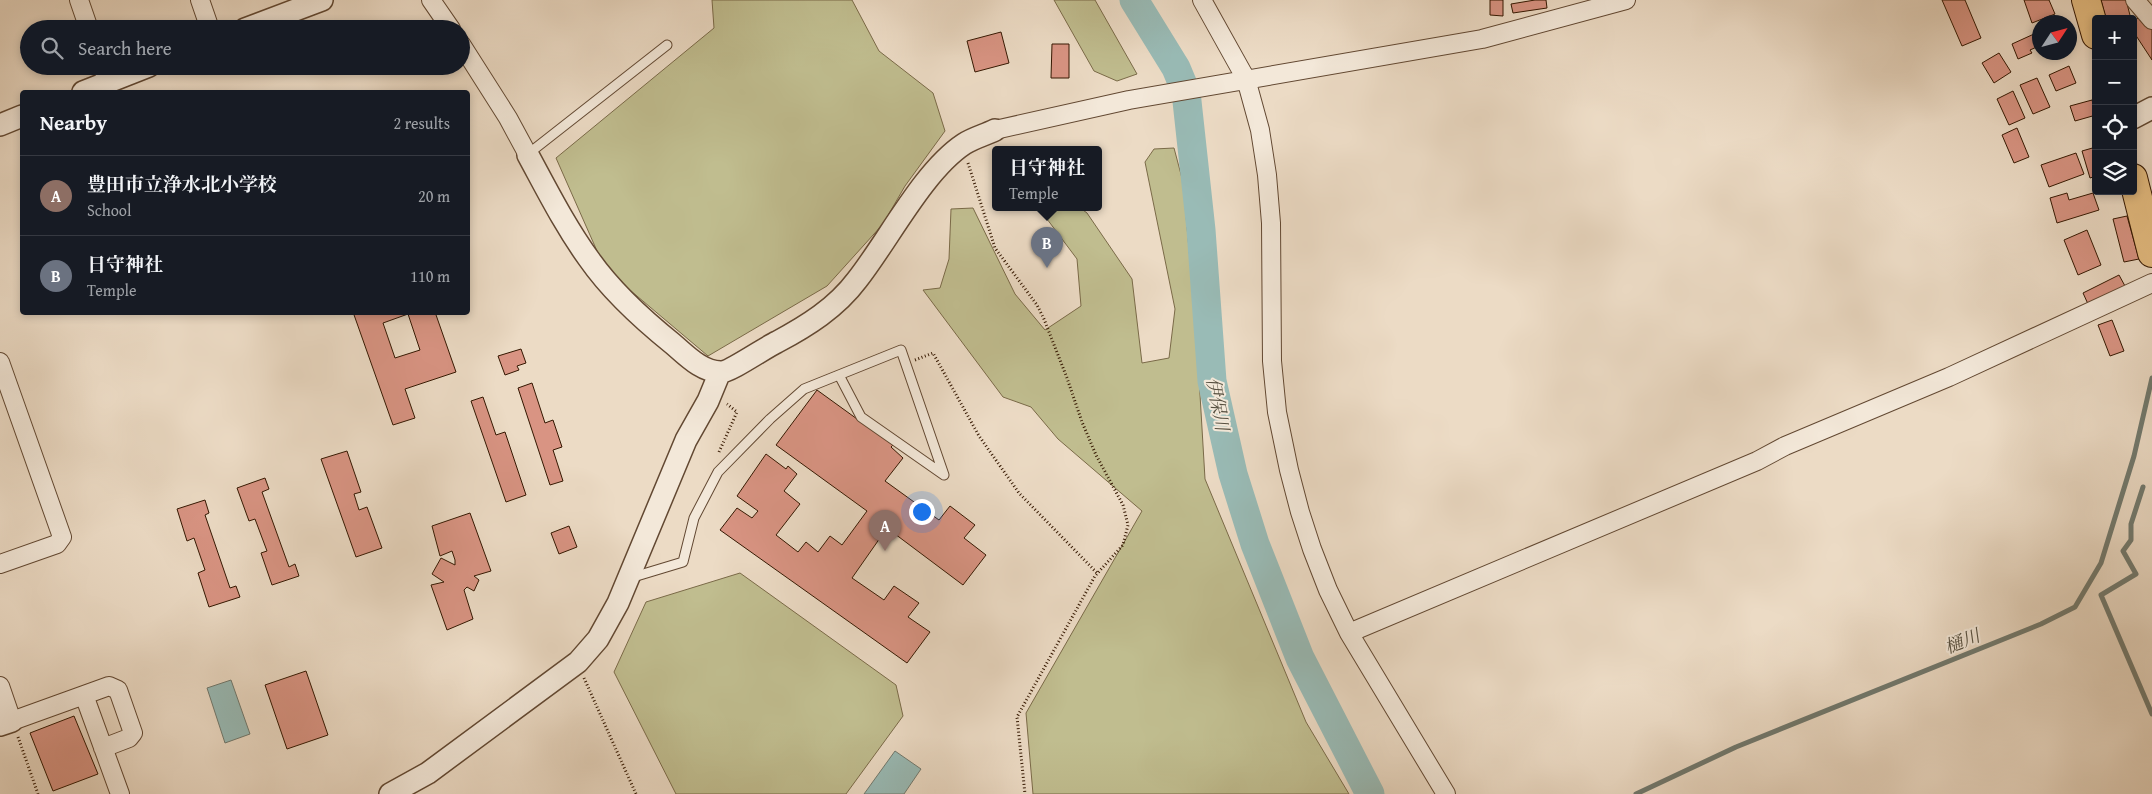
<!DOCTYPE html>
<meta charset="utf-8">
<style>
:root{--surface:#171b24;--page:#20242c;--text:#f1f3f6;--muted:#9ea1a6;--line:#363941;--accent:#d93025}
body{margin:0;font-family:"Gentium Book Plus","Noto Serif JP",serif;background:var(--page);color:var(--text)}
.controls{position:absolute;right:15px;top:15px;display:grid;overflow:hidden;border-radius:5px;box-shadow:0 2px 8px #0003}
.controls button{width:45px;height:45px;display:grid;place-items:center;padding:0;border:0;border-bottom:1px solid var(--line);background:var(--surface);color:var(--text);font:25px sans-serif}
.compass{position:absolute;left:2032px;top:15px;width:45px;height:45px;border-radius:50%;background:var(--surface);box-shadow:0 2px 8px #0003;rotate:54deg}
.you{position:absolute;left:921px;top:511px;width:18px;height:18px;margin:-12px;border:4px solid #fff;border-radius:50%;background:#1a73e8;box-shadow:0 0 0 8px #1a73e833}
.badge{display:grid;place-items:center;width:32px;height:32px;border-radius:50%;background:var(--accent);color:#fff;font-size:16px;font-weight:700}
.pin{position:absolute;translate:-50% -41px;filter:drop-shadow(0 1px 2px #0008)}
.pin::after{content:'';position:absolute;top:26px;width:18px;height:15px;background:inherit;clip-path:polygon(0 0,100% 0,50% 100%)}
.popup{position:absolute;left:992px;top:146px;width:110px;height:65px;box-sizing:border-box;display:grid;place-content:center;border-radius:5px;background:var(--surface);filter:drop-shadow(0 1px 4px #0005);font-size:16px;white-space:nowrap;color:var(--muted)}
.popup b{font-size:19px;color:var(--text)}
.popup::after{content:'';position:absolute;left:50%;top:100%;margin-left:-10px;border:10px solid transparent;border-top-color:var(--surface)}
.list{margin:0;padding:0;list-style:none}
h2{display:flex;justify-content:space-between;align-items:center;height:65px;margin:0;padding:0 20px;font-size:21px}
h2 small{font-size:16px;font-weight:400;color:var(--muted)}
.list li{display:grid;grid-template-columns:32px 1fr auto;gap:15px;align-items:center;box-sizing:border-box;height:80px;padding:0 20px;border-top:1px solid var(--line)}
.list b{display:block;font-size:19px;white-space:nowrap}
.list p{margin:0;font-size:16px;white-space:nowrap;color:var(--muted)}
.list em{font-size:16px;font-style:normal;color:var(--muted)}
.icon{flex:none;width:28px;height:28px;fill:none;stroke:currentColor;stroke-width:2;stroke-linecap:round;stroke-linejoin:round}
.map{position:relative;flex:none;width:2152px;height:794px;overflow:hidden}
.search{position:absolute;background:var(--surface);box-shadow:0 2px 8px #0003;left:20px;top:20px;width:450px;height:55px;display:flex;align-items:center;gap:12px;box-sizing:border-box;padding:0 18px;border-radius:28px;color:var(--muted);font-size:19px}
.panel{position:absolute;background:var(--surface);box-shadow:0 2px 8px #0003;left:20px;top:90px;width:450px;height:225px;border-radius:5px}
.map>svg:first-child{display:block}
</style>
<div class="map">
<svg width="2152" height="794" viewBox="0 0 2152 794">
<rect width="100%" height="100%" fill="#ecdbc5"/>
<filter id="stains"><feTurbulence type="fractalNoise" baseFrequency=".004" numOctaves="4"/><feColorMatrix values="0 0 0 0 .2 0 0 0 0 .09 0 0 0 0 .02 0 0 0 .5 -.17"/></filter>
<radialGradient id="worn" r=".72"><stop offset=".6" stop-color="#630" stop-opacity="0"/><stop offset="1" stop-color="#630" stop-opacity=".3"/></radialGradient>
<path fill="#c0bd8f" stroke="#7a6a48" d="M712,0H852L879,51L933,93L945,131L905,186L883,224L827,286L708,356L605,269L556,158L714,28Z
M1054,0H1095L1137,74L1117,81L1094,71Z
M1174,148L1183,182L1196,327L1205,479L1306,722L1349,794H1033L1026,713L1142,511L1058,439L1031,407L1003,397L923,290L940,288L949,259L951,209L973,208L1015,294L1045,330L1081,306L1077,259L1038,207H1079L1087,213L1132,279L1142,363L1169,358L1175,309L1145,162L1154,149Z
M740,573L896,685L903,716L846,794H676L614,672L646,602Z"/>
<path fill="#99bbb6" stroke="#71796e" d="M231,680L250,734L225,743L207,688Z
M895,751L921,769L904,794H864Z"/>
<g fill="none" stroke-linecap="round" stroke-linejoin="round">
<path stroke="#71796e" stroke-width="5" d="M2143,487L2131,524V540L2123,551L2136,574L2101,595L2152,714
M1636,794L1736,747L2041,624L2075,607L2101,563L2134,456L2152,378"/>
<path stroke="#99bbb6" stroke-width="29" d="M1134,0L1176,68L1186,92L1201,230L1212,381L1233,474L1255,544L1300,658L1370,794"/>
</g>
<path fill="#d99483" stroke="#341701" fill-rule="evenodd" d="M1490,0H1503V16L1490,15Z
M1535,0H1546L1547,8L1513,13L1511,4Z
M1942,0H1965L1981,38L1962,46Z
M2024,0H2049L2055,14L2032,23Z
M2101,0H2126L2131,19H2106Z
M2142,16L2152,26V60L2133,31V21Z
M1001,32L1009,63L975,72L967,41Z
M2034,34L2039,46L2030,50L2032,53L2018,59L2012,44Z
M1052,44H1069V78H1051Z
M1999,53L2011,72L1994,83L1982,63Z
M2069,66L2076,83L2056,91L2049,75Z
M2037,78L2050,107L2033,114L2020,85Z
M2013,91L2025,118L2009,125L1997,99Z
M2092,100L2096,115L2075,121L2070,106Z
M2017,128L2029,157L2014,163L2002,135Z
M2096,147V176L2090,178L2082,151Z
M2076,153L2084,174L2049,187L2041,165Z
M2067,193L2069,200L2093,193L2099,210L2057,223L2050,198Z
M2127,216L2139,259L2124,262L2113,219Z
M2087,230L2101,265L2078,275L2064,240Z
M2119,275L2125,286L2088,304L2083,293Z
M353,312H435L456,372L405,389L415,418L393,425ZM408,314L420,350L395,358L383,323Z
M2112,320L2124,351L2110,356L2098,325Z
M521,349L526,363L517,366L519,370L505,375L498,356Z
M532,383L545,423L553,420L562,447L553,450L563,481L550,485L518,388Z
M817,390L893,445L891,447L903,458L885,481L939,520L950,506L975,525L964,538L986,555L963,585L887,528L852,578L884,600L894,586L919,603L908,617L930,632L907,663L720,530L737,508L752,518L758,511L737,496L766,454L786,469L788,466L797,474L784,491L800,504L776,535L798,552L806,542L818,552L830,536L842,545L867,511L776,445Z
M483,397L496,435L505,432L526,495L506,502L471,401Z
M347,451L361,492L354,494L359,510L367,507L382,548L356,557L321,459Z
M265,478L269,489L262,492L289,567L295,564L299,576L272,585L261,553L267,551L255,519L249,521L237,488Z
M205,500L209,513L205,515L230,588L236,586L240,597L209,607L198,573L205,570L194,538L187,541L177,509Z
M470,513L491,571L474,576L479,580L474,591L467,587L464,590L473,619L447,630L431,585L444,582L432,574L441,558L455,565V560L452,551L440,556L432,526Z
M569,526L577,547L559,554L551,533Z
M306,671L328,735L287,749L265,685Z
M74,716L98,774L53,791L30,733Z"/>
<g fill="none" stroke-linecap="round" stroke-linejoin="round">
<defs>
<path id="service" d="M528,154L667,45
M630,578L683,562L694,518L718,472L770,419L804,389L901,350L944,475L861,417L839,375"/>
<path id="minor" d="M79,0L89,29
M200,0L210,29
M431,0L451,29
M1202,0L1246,79L1260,130L1267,175L1271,223L1272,361L1277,412L1289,470L1300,512L1312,549L1328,590L1349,633L1446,794
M2135,0L2152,20
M461,44L508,118L528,155
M102,66L108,83
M995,130L1129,100L1482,39L1626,0
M0,362L62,537L57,544L0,564
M1349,633L1757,461L1785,446L1949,377L2152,283
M0,686L12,721L109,686L118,690L133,733L129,738L103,748
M84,695L120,794"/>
<path id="tertiary" d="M245,29L322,0
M83,92L149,66
M2133,118L2152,108
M0,125L22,116
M528,155C547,190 565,226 589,259C612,292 642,319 673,344C687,356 702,372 721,372C730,372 766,347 777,342C807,326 836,308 857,280C888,241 923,171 964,144C973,138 985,135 995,130
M0,725L12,721
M390,794L428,773L578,662L598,639L618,603L686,440L708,401L720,372"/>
<path id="primary" d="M2086,0L2096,35
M2133,178L2152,253"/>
</defs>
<use href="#service" stroke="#624832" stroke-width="11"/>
<use href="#minor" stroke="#624832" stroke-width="20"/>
<use href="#tertiary" stroke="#624832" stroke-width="24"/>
<use href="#primary" stroke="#341701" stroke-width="30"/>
<path stroke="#341701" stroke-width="3" stroke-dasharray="1 2.5" stroke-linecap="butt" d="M968,163L995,248L1037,305L1044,319L1067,378L1082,422L1096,455L1123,505L1128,525L1123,545L1095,576L1017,717L1025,794
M915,360L933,353L979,436L1019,493L1097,573
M719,452L737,412L727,404
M584,678L636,794
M18,737L38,794"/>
<use href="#service" stroke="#f3e8d9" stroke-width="9"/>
<use href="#minor" stroke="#f3e8d9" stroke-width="18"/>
<use href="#tertiary" stroke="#f3e8d9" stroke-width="21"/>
<use href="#primary" stroke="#e6be82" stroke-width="28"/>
</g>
<g text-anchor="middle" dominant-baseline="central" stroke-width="4" stroke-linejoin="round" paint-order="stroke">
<g font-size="18" font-style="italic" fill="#575040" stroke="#f3e8d9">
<text transform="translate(1218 404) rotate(79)">伊保川</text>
<text transform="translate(1962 641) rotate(-22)">樋川</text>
</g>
</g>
<rect width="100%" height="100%" filter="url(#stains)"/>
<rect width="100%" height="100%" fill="url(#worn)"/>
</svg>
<div class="controls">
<button>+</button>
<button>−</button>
<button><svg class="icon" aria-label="locate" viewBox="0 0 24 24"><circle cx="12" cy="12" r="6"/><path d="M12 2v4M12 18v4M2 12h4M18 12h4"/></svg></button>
<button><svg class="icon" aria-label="layers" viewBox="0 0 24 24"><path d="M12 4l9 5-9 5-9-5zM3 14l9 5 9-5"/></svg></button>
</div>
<svg class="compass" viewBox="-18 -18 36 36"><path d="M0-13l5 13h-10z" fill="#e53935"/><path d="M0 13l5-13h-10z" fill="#9ea1a6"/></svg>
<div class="you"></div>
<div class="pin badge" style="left:885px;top:551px;background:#8d6e63">A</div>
<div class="pin badge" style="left:1047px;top:268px;background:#6b7280">B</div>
<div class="popup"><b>日守神社</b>Temple</div>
<div class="search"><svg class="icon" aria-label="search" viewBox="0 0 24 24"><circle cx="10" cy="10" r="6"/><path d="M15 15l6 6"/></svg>Search here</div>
<section class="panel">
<h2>Nearby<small>2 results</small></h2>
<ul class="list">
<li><span class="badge" style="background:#8d6e63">A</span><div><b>豊田市立浄水北小学校</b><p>School</p></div><em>20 m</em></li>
<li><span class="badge" style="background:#6b7280">B</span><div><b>日守神社</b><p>Temple</p></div><em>110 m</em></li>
</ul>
</section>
</div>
